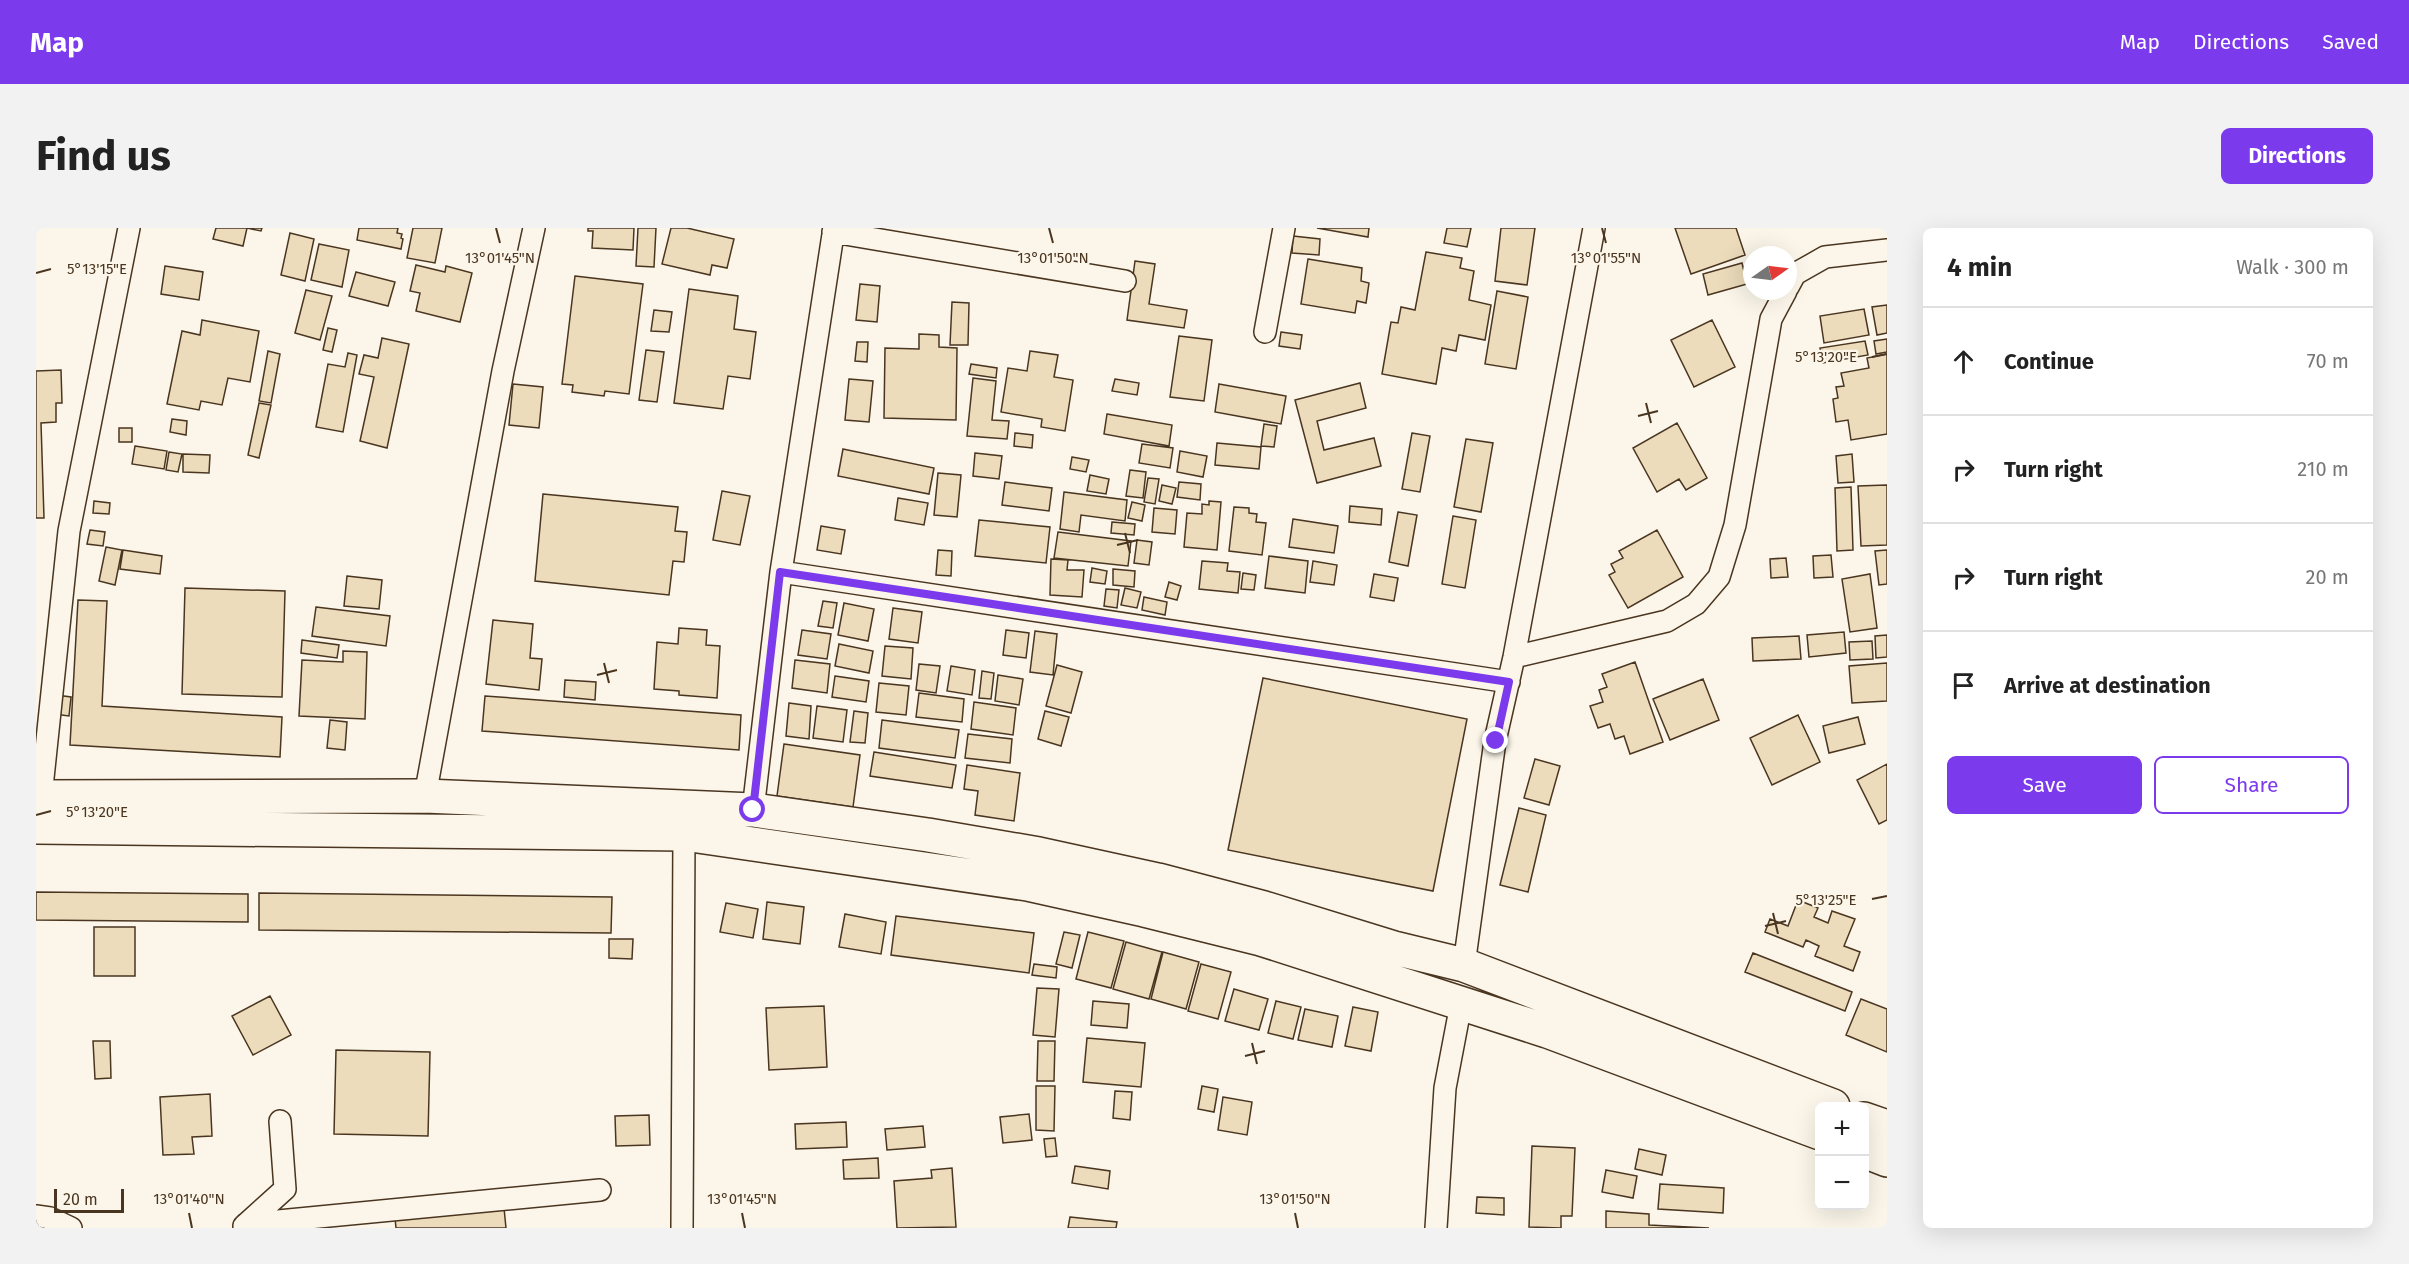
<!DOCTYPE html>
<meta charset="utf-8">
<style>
:root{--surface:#fff;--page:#f2f2f2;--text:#222;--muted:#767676;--line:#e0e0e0;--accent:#7c3aed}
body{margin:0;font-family:"Fira Sans",sans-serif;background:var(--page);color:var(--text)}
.controls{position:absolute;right:18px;bottom:18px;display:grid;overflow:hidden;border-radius:9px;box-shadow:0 6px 24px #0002}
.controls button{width:54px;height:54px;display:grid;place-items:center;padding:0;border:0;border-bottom:2px solid var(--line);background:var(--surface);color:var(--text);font:30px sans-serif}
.compass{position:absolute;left:1707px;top:18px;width:54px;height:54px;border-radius:50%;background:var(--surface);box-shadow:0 6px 24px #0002;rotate:76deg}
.scale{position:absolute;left:18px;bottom:15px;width:70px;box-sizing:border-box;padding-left:6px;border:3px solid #4a3520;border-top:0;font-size:16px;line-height:21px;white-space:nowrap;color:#4a3520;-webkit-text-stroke:4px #fbf6e9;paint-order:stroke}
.stop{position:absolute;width:18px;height:18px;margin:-14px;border:4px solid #7c3aed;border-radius:50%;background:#fff}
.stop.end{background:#7c3aed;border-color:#fff;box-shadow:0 2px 6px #0008}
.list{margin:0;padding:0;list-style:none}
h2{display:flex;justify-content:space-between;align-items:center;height:78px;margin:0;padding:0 24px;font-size:26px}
h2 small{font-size:20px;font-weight:400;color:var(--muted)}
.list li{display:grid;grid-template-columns:39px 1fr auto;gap:18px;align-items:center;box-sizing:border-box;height:108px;padding:0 24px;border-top:2px solid var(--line)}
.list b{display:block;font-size:22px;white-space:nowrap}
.list em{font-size:20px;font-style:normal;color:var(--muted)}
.actions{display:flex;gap:12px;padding:18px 24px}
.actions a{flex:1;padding:14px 0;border:2px solid var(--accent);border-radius:9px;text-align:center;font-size:21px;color:var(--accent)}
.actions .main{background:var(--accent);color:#fff}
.icon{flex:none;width:33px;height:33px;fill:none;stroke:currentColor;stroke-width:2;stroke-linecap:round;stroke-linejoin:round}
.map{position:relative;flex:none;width:1851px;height:1000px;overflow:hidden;border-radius:9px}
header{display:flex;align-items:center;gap:36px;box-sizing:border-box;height:84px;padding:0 30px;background:var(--accent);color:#fff}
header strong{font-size:28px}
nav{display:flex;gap:33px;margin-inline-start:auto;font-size:21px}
.intro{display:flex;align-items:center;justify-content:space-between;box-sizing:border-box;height:144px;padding:0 36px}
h1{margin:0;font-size:42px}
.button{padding:15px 27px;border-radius:9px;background:var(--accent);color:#fff;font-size:21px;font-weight:700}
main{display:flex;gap:36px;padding:0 36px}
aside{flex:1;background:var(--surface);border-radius:9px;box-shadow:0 6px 24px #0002}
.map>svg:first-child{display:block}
</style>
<header>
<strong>Map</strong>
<nav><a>Map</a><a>Directions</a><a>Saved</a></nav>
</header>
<div class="intro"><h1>Find us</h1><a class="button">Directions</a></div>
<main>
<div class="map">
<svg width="1851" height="1000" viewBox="0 0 1851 1000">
<rect width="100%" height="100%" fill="#fbf6e9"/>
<path fill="#ecdcbc" stroke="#4a3520" stroke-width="1.5" d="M180,0H226L225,3L211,0L207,18L177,11Z
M323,0H362L361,5L366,6L365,10L367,11L365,21L321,12Z
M377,0H406L399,35L371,30Z
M552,0H598L597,22L556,20L557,3H552Z
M602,0H620L618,39L600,38Z
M635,0H651L698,11L691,40L676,37L674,47L626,36Z
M1281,0H1333L1332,9Z
M1411,0H1435L1431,19L1408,15Z
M1465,0H1499L1491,57L1459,53Z
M1639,0H1700L1709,27L1655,46Z
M254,5L278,11L269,53L245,47Z
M1257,8L1284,11L1283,27L1256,25Z
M283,16L313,22L306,59L275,52Z
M1390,24L1426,30L1424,40L1438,43L1433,72L1455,77L1449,112L1423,107L1420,123L1406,120L1400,156L1346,146L1355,94L1362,95L1365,79L1379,82Z
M1272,31L1326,40L1325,53L1333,55L1330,75L1321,73L1319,85L1265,76Z
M1099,33L1119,36L1113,76L1151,82L1148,100L1091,92Z
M1706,35L1711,56L1672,67L1667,46Z
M380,37L409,44L410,38L436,45L424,94L380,83L384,65L374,63Z
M129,38L167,44L163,72L125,66Z
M320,44L359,54L352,78L313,68Z
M539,48L607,56L593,166L569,163L568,168L536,164L537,157L526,156Z
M824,56L844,58L841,94L820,92Z
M653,61L702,68L698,101L720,104L714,151L692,148L687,181L638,175Z
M270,62L296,68L284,112L259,105Z
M1461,63L1492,69L1480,141L1449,136Z
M916,74L933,75L932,117H914Z
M1851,77V105L1841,107L1836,79Z
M1828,81L1833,107L1788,115L1784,88Z
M618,82L636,84L633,104L615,103Z
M166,92L223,103L214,154L192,150L186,177L165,173L163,182L131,176L146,103L164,107Z
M1676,92L1699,139L1658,159L1635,112Z
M292,100L301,102L296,124L287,122Z
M1245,104L1266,107L1264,121L1243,118Z
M883,106L903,107V119L921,120L920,192L848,190L849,120L883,121Z
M1143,108L1176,112L1168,173L1134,169Z
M346,110L373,116L351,220L324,213L338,149L323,146L328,127L342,130Z
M1851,111V124L1840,126L1838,113Z
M1829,113L1832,127L1787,135L1784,120Z
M821,114H832L831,134L819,133Z
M610,122L628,124L621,174L603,172Z
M232,123L244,126L235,175L223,173Z
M994,123L1022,127L1018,149L1037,152L1029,203L1005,199L1006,191L965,184L972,140L991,143Z
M312,125L321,127L307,204L280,199L292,136L309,139Z
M1851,126V206L1815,212L1812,192L1800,194L1797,171L1802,170L1800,159L1808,158L1805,145L1833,140L1831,130Z
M935,136L961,140L960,150L933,146Z
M25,142L26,175H20V194L5,195L8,290H0V143Z
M937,150L960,153L956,192L973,193L971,211L931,208Z
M813,151L837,153L833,194L809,192Z
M1079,151L1103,155L1101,167L1076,163Z
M1324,155L1330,180L1281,193L1288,222L1338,210L1345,238L1281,255L1259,172Z
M477,156L507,159L503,200L473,197Z
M1183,156L1250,168L1245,196L1179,184Z
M223,175L235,177L223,230L212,227Z
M1071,186L1136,197L1133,218L1068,206Z
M136,191L151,193L150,207L134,204Z
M1641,195L1671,250L1650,262L1643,251L1621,264L1597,220Z
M1228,196L1241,198L1238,219L1225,218Z
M83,200H96V214H83Z
M979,205L997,207L996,220L978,218Z
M1376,205L1394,208L1384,264L1366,261Z
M1430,211L1457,215L1445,284L1418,279Z
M1181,215L1225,219L1223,241L1179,237Z
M1106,216L1137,220L1134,240L1103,235Z
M99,218L131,223L128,241L96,236Z
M807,221L898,240L893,266L802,248Z
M1144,223L1171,228L1167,249L1141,244Z
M133,224L146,226L142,244L130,242Z
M939,225L966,228L963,251L937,248Z
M147,226L174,227L173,245L147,244Z
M1816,226L1818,254L1802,255L1800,228Z
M1036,229L1053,232L1050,244L1034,241Z
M1094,242L1110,244L1107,270L1090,268Z
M902,245L925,247L921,289L898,287Z
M1054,247L1073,251L1070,266L1051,263Z
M1112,250L1123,251L1119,276L1108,274Z
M969,254L1016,260L1013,283L966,277Z
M1143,254L1165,256L1164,272L1141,269Z
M1126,257L1140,260L1136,276L1123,273Z
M1851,257V317L1825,318L1822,258Z
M1815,259L1817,322L1801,323L1799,260Z
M686,263L714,268L704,317L677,312Z
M1028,264L1091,272L1089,293L1045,287L1043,304L1024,301Z
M507,266L642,279L639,303L651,304L648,334L637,333L633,367L499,353Z
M862,270L892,275L888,297L859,292Z
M58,273L74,275L73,286L57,285Z
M1173,273L1185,274L1181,322L1148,319L1151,285L1166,286V276L1173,277Z
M1096,274L1109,277L1106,293L1092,290Z
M1314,278L1346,281L1345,297L1313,294Z
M1198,279L1213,280V285L1221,286L1220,294L1230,295L1226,327L1193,323Z
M1118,280L1141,282L1139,306L1116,304Z
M1362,284L1381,287L1372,338L1353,334Z
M1417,288L1440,292L1429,360L1406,356Z
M1257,291L1302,298L1298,325L1253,319Z
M943,292L1014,299L1010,335L939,328Z
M1076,294L1099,296L1098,307L1075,305Z
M785,298L809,302L805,326L781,322Z
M54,302L69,304L67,318L51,316Z
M1621,302L1647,349L1592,380L1573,347L1579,344L1575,336L1587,330L1583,323Z
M1022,304L1095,313L1092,338L1018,330Z
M1101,312L1116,314L1113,337L1098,335Z
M70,319L86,322L79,357L63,353Z
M87,322L126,328L124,346L84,341Z
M902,322L916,323L915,348L900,347Z
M1851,322V356L1843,357L1839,323Z
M1795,327L1797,349L1778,350L1777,328Z
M1233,328L1272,333L1269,365L1229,360Z
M1750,330L1752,349L1735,350L1734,331Z
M1015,331L1032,332L1031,342H1048L1046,369L1014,367Z
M1166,333L1192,335L1191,343L1204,344L1202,365L1163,361Z
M1277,333L1301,337L1298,357L1274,354Z
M1056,340L1071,343L1069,356L1054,354Z
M1077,341L1099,343L1098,359L1077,357Z
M1207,345L1220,347L1218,362L1205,361Z
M1338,346L1362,350L1358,373L1334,369Z
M1834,346L1841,400L1814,404L1806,351Z
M311,348L346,352L343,381L308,378Z
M1133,354L1145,358L1141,372L1129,369Z
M149,360L249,363L246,469L146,466Z
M1089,360L1105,364L1101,380L1085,377Z
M1070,361L1083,362L1081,380L1068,378Z
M1108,369L1131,374L1129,387L1106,382Z
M42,372L71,373L66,478L246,489L244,529L34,517Z
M787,373L801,375L797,400L782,398Z
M808,375L838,381L832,413L802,407Z
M280,379L354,388L350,418L276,408Z
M857,380L886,384L882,415L853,411Z
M457,392L497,396L494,430L506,431L503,462L450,456Z
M643,400L671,402L670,417L684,418L681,470L643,467V463L618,461L621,414L642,416Z
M766,402L795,406L791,431L762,427Z
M970,402L993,405L990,430L967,427Z
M999,403L1021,406L1017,447L994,444Z
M1808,404L1810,425L1773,429L1771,407Z
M1851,407V429L1840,430L1839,408Z
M1763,408L1765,431L1717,433L1716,410Z
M266,412L303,417L301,430L265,425Z
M1836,413L1837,431L1814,432L1813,414Z
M803,416L837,423L833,445L799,438Z
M849,418L877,420L875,451L846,448Z
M307,423L331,424L329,491L263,488L266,432L307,434Z
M759,432L794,436L791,465L756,460Z
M1599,434L1627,514L1594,526L1588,508L1579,511L1574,496L1562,500L1554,478L1567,474L1563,462L1571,459L1566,446Z
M1851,435V473L1816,475L1813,438Z
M883,436L904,438L900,465L880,462Z
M1021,437L1046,444L1035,485L1010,478Z
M915,438L939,442L936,467L911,463Z
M946,443L958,445L955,471L943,470Z
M962,447L987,451L983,477L959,473Z
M799,448L833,453L830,474L796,469Z
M1227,450L1431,491L1397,663L1192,622Z
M1667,451L1683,492L1634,512L1617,471Z
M529,452L560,454L559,472L528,469Z
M843,455L873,458L870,487L840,484Z
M883,465L928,471L926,494L880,489Z
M20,467L35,469L33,488L18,486Z
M449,468L705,487L703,522L446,503Z
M938,474L980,480L977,507L935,501Z
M753,475L775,478L773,511L750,508Z
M781,478L811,482L807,514L777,510Z
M818,483L832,485L829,515L814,514Z
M1009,483L1033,489L1025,518L1002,511Z
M1762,487L1784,534L1736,557L1714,510Z
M1822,489L1829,516L1793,525L1787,498Z
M294,492L311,494L309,522L291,520Z
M846,492L923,502L919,530L843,520Z
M932,506L976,511L974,535L929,530Z
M748,516L824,527L817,579L741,568Z
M838,524L920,537L916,560L834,548Z
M1499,531L1524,538L1513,577L1488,570Z
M1851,536V592L1843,596L1821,552Z
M931,537L984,545L978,593L939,587L942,563L928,561Z
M1483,580L1510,587L1492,664L1464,657Z
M0,664L212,666V694L0,692Z
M223,665L576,669L575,705L223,702Z
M1762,672L1782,680L1778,689L1792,695L1796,683L1819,691L1808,718L1824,724L1817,743L1779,728L1783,718L1770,712L1767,719L1729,704L1734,691L1752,698Z
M731,674L768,679L764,716L727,711Z
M690,675L722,681L717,710L684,704Z
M809,686L850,694L845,726L803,719Z
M860,688L998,705L993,745L855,727Z
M58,699H99V748H58Z
M1028,704L1044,707L1036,740L1020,736Z
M1052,704L1088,713L1075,760L1040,751Z
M573,711H597L596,731L573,730Z
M1090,714L1126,724L1113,771L1077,761Z
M1127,724L1163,734L1150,781L1115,771Z
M1717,725L1816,764L1809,783L1709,744Z
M998,736L1021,739L1020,750L996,747Z
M1165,736L1195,744L1182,791L1152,783Z
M1001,760L1023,761L1019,809L997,807Z
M1198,761L1232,771L1223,802L1189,793Z
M234,768L255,807L217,827L196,788Z
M1825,771L1851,781V824L1810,807Z
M1057,773L1093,776L1091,800L1055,797Z
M1240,773L1265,779L1257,811L1232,805Z
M788,778L791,839L733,842L730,780Z
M1317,779L1342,784L1335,823L1309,818Z
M1269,781L1302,788L1296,819L1262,812Z
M1051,810L1109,815L1105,859L1047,854Z
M57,813H74L75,850L59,851Z
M1002,813H1019L1018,853H1001Z
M300,822L394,824L392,908L298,906Z
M1000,858H1019L1018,903L1000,902Z
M1166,858L1182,861L1178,884L1162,881Z
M1079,863L1096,864L1094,892L1077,890Z
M174,866L176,908L156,909L158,926L127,927L124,869Z
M1187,869L1216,874L1211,907L1182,902Z
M993,886L996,912L967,915L964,889Z
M613,887L614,917L580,918L579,888Z
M810,894L811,919L760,921L759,896Z
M887,898L889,919L851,922L849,901Z
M1019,910L1021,928L1010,929L1008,911Z
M1496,918L1539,920L1536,988H1525V1000L1493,999Z
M1603,921L1630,927L1626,947L1599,941Z
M842,930L843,950L808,951L807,932Z
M1039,938L1074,943L1072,961L1036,955Z
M916,940L920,999L861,1000L858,953L896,950L895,942Z
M1570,942L1601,948L1597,970L1566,964Z
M1624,956L1688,960L1687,985L1622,981Z
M1441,969L1468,970V987L1440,985Z
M468,980L470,1000H360L359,990Z
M1570,983L1613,986V997L1673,1000H1570Z
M1034,989L1081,994L1080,1000H1032Z"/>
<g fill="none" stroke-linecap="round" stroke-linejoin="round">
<defs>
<path id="street" d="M797,4L1089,53
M1752,59L1759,46L1789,29L1851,22
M1229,104L1248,0
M745,344L1473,454
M1478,429L1631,393L1660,376L1683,349L1699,297L1735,91L1750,63
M389,568L467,143L498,0
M5,569L33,303L93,0
M717,582L745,344L798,0
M1428,737L1459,513L1478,429L1558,0
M0,988L14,990L35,1000
M210,996L564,962
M208,998L249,961L244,893
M646,1000L648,606
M1400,1000L1409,860L1425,776"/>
<path id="highway" d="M0,569L389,568L717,582L892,607L1003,626L1122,652L1228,680L1358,720L1428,737L1797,878
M0,599L648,606L991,656L1108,682L1225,711L1511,803L1784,905
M1828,891L1851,899
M1828,923L1851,932"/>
</defs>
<use href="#street" stroke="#4a3520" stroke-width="24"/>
<use href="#highway" stroke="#4a3520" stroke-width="36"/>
<use href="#street" stroke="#fbf6e9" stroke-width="21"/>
<use href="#highway" stroke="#fbf6e9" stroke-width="33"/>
</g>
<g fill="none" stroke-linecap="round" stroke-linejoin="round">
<path stroke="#7c3aed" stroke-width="8" d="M717,582L744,344L1473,454L1460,513"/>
</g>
<path fill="none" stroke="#4a3520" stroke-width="2" d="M460,0L464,15M1013,0L1017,15M1566,0L1570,15M0,45L15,41M1836,129L1851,126M1610,175L1615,195M1602,188L1622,183M1089,305L1094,325M1081,317L1102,312M568,435L573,455M561,447L581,442M0,587L15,583M1836,671L1851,668M1737,685L1742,706M1729,698L1750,693M1216,815L1221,836M1209,828L1229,823M153,985L156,1000M706,985L709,1000M1259,985L1262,1000"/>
<g font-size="15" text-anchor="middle" fill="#4a3520" stroke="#fbf6e9" stroke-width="4.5" stroke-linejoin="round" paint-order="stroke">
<text x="464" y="35">13°01'45"N</text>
<text x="1017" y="35">13°01'50"N</text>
<text x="1570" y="35">13°01'55"N</text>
<text x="61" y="46">5°13'15"E</text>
<text x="1790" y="134">5°13'20"E</text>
<text x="61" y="589">5°13'20"E</text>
<text x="1790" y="677">5°13'25"E</text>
<text x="153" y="976">13°01'40"N</text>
<text x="706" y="976">13°01'45"N</text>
<text x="1259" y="976">13°01'50"N</text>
</g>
</svg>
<div class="controls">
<button>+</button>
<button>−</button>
</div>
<svg class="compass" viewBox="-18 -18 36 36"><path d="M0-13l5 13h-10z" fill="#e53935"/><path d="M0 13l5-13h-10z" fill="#767676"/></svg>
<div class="scale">20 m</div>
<div class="stop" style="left:717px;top:582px"></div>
<div class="stop end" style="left:1460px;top:513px"></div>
</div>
<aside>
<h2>4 min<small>Walk · 300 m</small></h2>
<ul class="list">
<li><svg class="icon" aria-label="ahead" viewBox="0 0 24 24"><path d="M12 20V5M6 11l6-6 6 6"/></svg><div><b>Continue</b></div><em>70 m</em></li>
<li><svg class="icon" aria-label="right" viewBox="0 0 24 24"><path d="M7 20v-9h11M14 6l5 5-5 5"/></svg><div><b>Turn right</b></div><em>210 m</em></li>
<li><svg class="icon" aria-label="right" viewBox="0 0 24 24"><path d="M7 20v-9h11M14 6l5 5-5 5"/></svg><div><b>Turn right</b></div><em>20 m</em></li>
<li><svg class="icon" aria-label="arrive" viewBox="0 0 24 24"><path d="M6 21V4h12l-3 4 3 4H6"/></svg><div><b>Arrive at destination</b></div></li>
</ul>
<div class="actions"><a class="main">Save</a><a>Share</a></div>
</aside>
</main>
